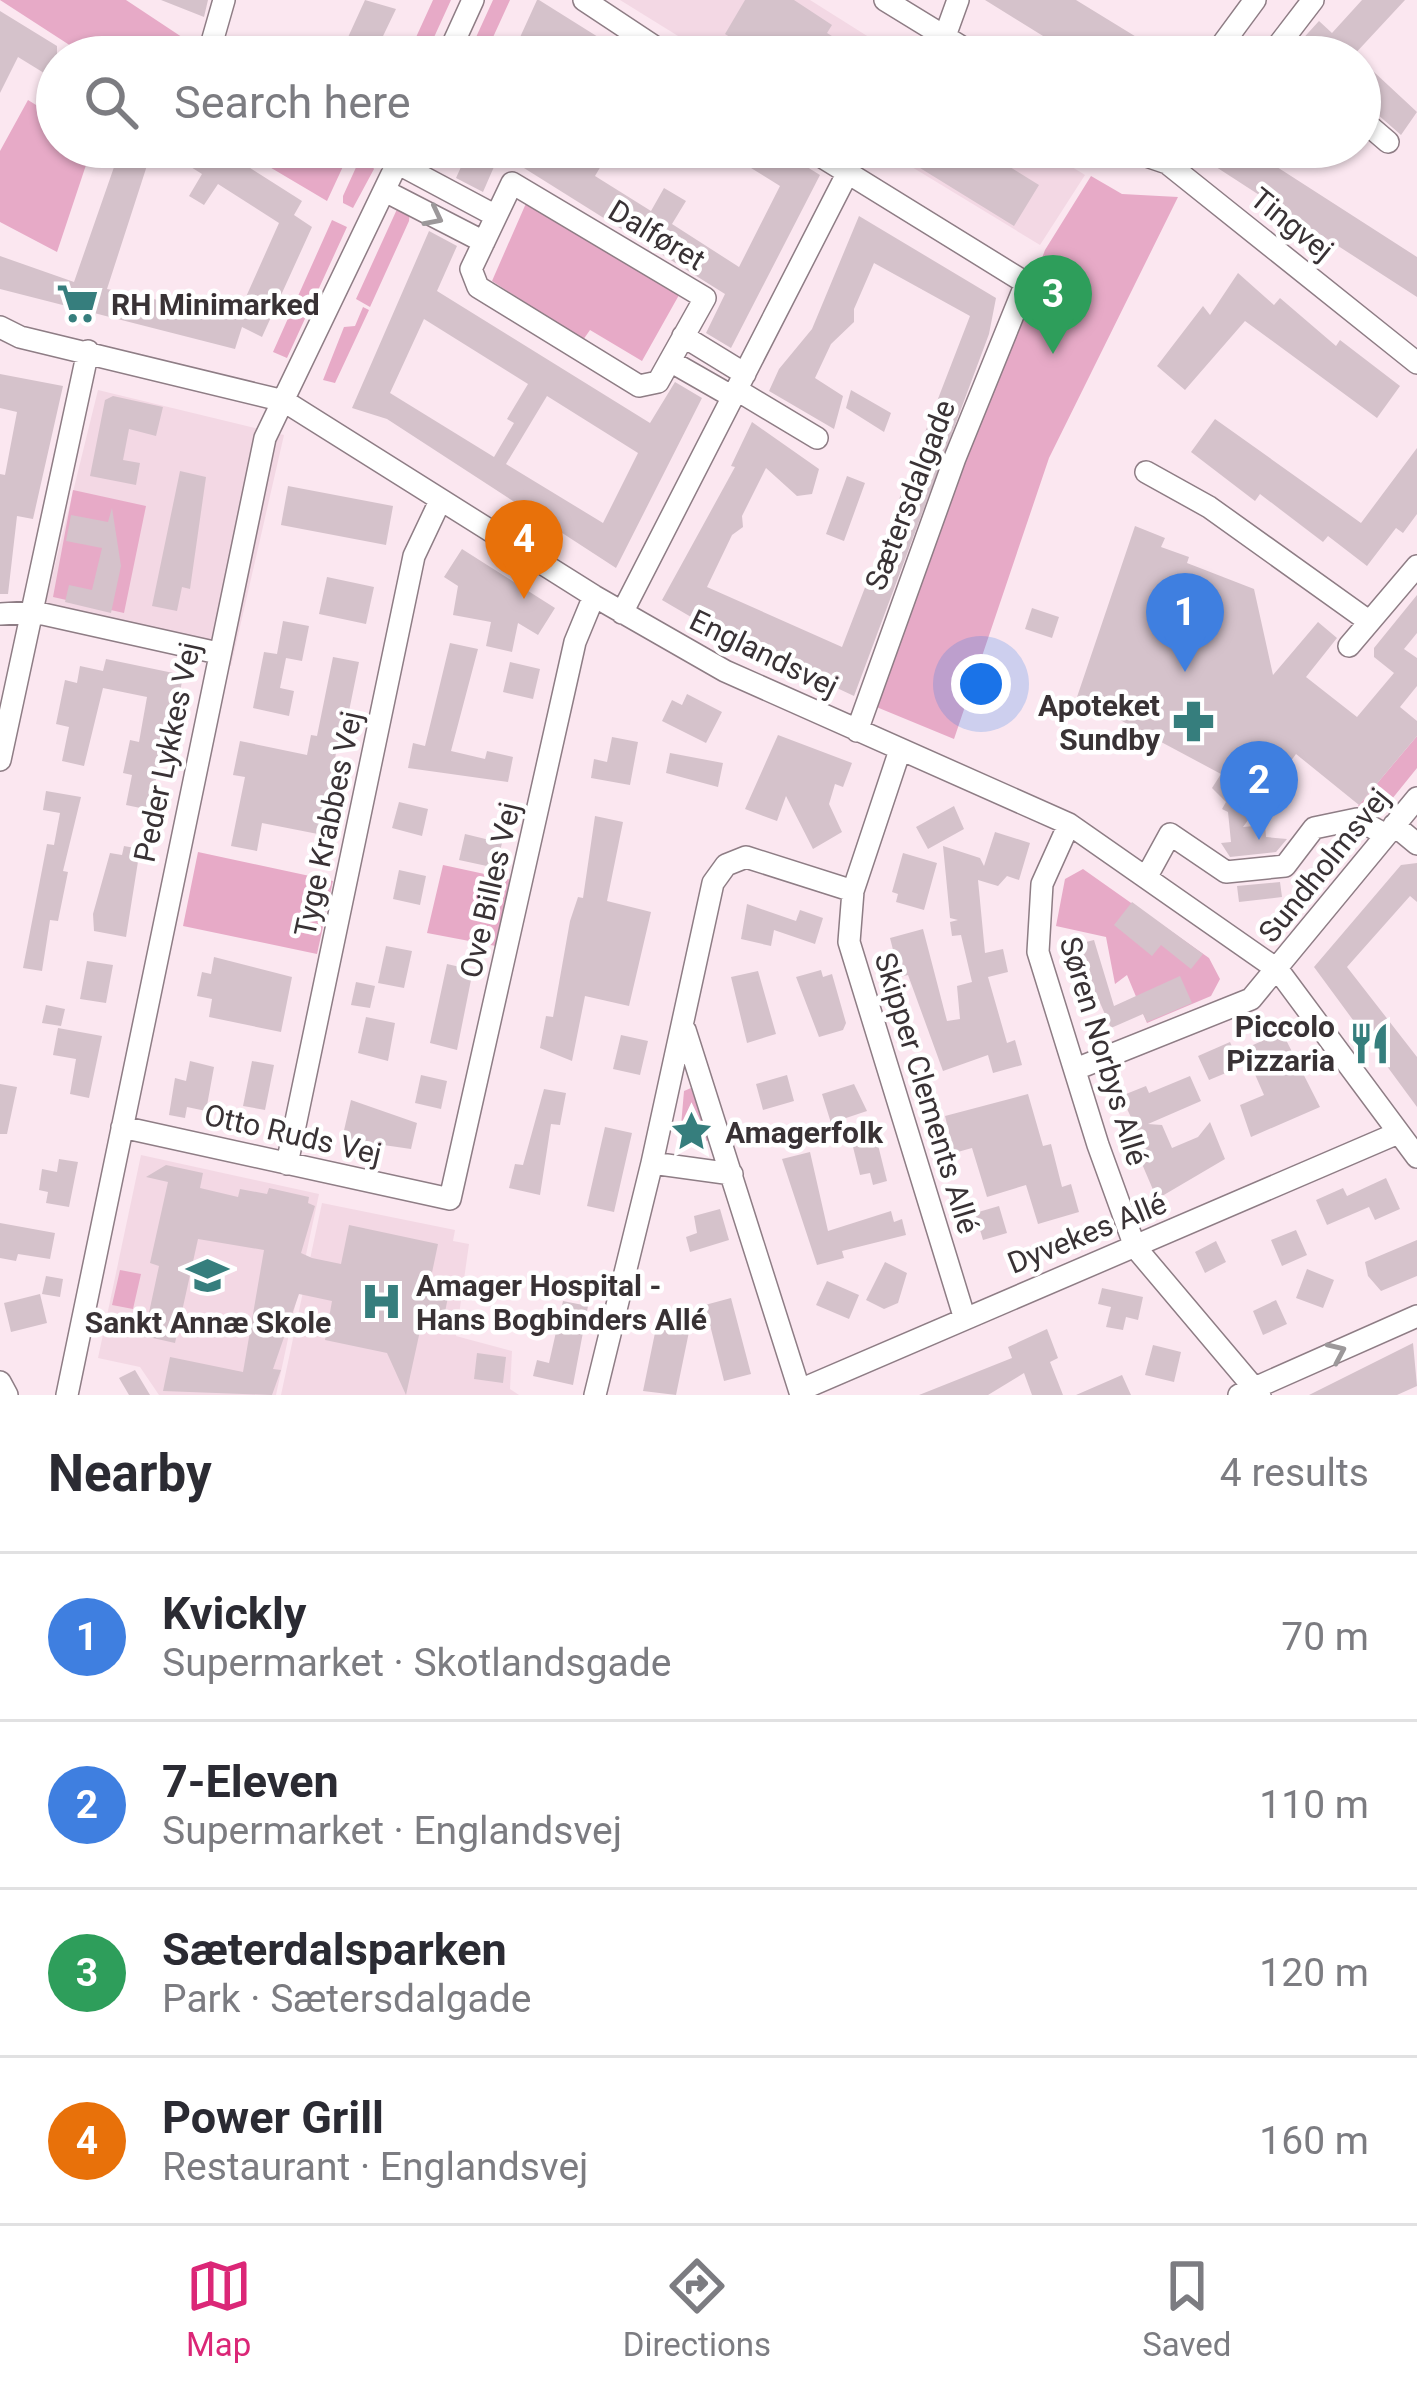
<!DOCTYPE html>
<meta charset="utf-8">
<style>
:root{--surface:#fff;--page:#f7f7f7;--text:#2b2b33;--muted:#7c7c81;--line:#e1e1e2;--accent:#db2777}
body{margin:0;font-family:Roboto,sans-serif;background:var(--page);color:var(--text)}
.you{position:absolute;left:981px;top:684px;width:42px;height:42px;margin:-30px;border:9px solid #fff;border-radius:50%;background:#1a73e8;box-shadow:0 0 0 18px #1a73e833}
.badge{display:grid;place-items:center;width:78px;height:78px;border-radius:50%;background:var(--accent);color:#fff;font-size:39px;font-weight:700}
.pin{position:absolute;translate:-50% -99px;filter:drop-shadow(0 3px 6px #0008)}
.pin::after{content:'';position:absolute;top:63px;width:42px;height:36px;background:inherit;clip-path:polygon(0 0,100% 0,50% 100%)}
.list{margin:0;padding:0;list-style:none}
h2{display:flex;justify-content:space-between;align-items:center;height:156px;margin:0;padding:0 48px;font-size:51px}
h2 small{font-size:39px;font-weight:400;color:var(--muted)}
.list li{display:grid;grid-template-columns:78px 1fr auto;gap:36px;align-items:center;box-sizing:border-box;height:168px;padding:0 48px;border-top:3px solid var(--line)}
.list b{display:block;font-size:45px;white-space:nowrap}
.list p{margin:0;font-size:39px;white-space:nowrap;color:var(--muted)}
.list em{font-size:39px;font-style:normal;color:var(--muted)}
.icon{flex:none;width:66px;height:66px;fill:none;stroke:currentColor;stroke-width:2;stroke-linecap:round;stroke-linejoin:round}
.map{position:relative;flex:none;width:1417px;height:1395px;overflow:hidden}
.search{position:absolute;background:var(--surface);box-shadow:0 3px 9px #0004;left:36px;right:36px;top:36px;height:132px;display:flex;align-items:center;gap:30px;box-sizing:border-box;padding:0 42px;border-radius:66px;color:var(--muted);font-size:45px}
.sheet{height:828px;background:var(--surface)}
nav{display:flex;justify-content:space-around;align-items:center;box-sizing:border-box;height:168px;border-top:3px solid var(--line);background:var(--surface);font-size:33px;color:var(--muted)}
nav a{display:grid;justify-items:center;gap:6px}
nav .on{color:var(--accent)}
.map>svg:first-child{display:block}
</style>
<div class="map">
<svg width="1417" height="1395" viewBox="0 0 1417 1395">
<rect width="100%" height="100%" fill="#fbe7f0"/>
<path fill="#f3d8e4" d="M620,0H810L891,51L887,57H712Z
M879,147H1040L1085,175L1040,245Z
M98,390L284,435L231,666L41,622Z
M141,1155L319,1194L276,1395H159L140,1367L98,1358Z
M322,1203L455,1230L453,1241L469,1244L456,1336L512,1351L510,1389L519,1395H281Z"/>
<path fill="#e7aac7" d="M0,0H126L212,57H88Z
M433,0H451L425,57H407Z
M493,0H510L484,57H467Z
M28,100L57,118V147H92L57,252L0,222V151Z
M236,147H352L327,201Z
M363,152L374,169L353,208L343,203V196Z
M1091,176L1122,194L1178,197L1049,458L954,739L874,706L1045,250Z
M527,201L679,295L642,361L590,330L583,340L492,281Z
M398,207L410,209L409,221L370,307L356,299Z
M332,220L347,227L287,358L273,352Z
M363,307L369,310L335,383L323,380L344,327L355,326Z
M73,490L146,506L124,613L53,597Z
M1417,736V768L1375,820L1358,806Z
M198,852L333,881L317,954L183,926Z
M443,865L517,881L501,947L427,933Z
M1083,869L1209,958L1220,979L1211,996L1147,1023L1127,975L1115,984L1106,937L1056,926L1065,879Z
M691,1088L709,1140L679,1149L684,1091Z
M120,1270L141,1274L133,1309L112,1305Z"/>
<path fill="#d5c2cb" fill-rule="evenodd" d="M161,0H208L204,17Z
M365,0L396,9L373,57H339Z
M537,0H539L630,57H573L551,43L545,57H511Z
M745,0H794L832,25L827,33L866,57H762L725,34Z
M985,0H1076L1169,57H1077Z
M1362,0H1405L1352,57H1313L1298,44L1319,21L1332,33Z
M0,11L57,46V81L18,57L0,93Z
M1360,59L1417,112L1401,135L1360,99Z
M121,147H153L107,289L237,317L279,223L218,184L204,205L189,196L202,174L159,147H217L302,201L294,215L312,227L262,337L242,327L235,349L0,289V256L74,282Z
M470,147H548L574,163L584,147H596L608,154L595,176L651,211L664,188L686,201L672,224L739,267L780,186L717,147H775L820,175L731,348L706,333L725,294L500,153L483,192L456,178Z
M670,147H716L704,167Z
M886,147H978L1039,185L1014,226Z
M1223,147H1246L1417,257V297L1213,165Z
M859,216L996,298L989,334L854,696L715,631L662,600L735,467L731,466L752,422L819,469L812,494L797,496L766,468L742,516L743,527L732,535L707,587L842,647L970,316L874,263L854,309V322L831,344L815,378L843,396L834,429L769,391L779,369L812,329Z
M429,231L457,246L437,291L650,423L675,382L702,398L616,568L387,419L352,408ZM424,319L528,384L507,419L514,423L494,457L390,393ZM547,396L638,453L603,523L506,464Z
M1238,273L1274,305L1280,298L1336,346L1340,340L1400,386L1377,418L1245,321L1185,390L1157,366L1203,306L1210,315Z
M0,374L63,386L33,519L17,516L8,594H0V474L5,475L17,412L0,408Z
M851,390L891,413L884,432L846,408Z
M113,396L163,407L156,436L129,429L123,460L140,463L136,485L90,476L105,400Z
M1215,419L1361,523L1417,448V514L1403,533L1396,528L1367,566L1328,536L1323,542L1260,494L1255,501L1191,452Z
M180,471L206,477L190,589L182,587L177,611L152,606Z
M847,476L865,483L844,541L826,534Z
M288,486L393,506L386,545L281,525Z
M112,508L121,566L111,613L65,602L69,585L92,590L102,548L66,541L71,515L108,522Z
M1135,526L1165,538L1161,547L1189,557L1187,563L1254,589L1273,675L1318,622L1337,638L1306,677L1357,717L1394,673L1374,657V648L1417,595V633L1404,649L1417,658V686L1400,707L1417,721V736L1359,805L1296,754L1243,827L1265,825L1266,837L1287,839L1276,852L1230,857L1221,843L1231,842L1228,812L1222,809L1226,802L1212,788L1221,774L1077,697Z
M462,549L555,608L538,635L518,623L512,652L486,646L491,622L453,615L458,586L444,577Z
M327,577L374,587L366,624L319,614Z
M1032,608L1059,617L1052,638L1025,629Z
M283,621L309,626L302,661L286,658L280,688L294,691L289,716L253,708L264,652L277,654Z
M450,643L478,649L451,751L485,759L487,751L513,757L508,782L408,768L413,743L425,746Z
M333,657L359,662L348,716L342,715L323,835L262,823L257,851L231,846L245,777L233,775L240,741L307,755L311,735L317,736Z
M106,659L183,675L180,693L172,697L150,810L126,805L132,775L123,773L130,740L139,742L147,697L103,688L84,766L62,761L69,727L56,724L65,680L77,683L80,666L103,671Z
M510,662L540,669L533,699L503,692Z
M687,694L722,712L706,743L662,721L672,700L682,705Z
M778,735L852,763L843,787L835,784L829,804L842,832L813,849L786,796L777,821L745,809Z
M612,737L638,742L630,785L591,778L594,759L607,762Z
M670,753L723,763L718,787L666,773Z
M46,791L81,797L63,871L68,872L58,921L50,920L42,971L23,968L47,844L54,845L60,813L43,810Z
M399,802L428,809L422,836L392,828Z
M954,806L964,829L928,849L916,827Z
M595,816L623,822L607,901L651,912L629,1006L585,996L572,1061L540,1048L546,1016L553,1017L570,921L578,897L583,898Z
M995,832L1030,843L1019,880L1007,876L998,886L978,880L985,953L1003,949L1008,972L988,977L1007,1043L1015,1040L1022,1065L993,1073L988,1055L943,1071L908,975L900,977L890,938L923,929L947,1021L960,1019L957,986L972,982L961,935L952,936L950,922L958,920L950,918L943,846L980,858L984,866Z
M465,834L502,843L496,868L459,860Z
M124,846L140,849L126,937L94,931L93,914L110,853L122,855Z
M903,853L937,863L924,910L896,902L898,894L892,892Z
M1417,863V902L1410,896L1347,967L1417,1057V1107L1314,967L1401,865Z
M399,870L426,876L420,905L393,899Z
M1280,882L1282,897L1239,902L1237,886Z
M1132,902L1203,954L1191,969L1161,945L1152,956L1114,925Z
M747,904L796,921L800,910L823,918L815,944L774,930L771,946L741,939Z
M1094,940L1114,1006L1180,976L1192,1003L1147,1022L1143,1014L1111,1028L1090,980L1084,981L1074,945Z
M386,946L412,951L404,988L378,983Z
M214,957L292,977L281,1032L209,1017L212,999L197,996L202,972L211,974Z
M87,961L113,965L106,1003L80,999Z
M447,964L473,970L457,1050L430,1043Z
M821,970L823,977L832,974L846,1023L843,1030L819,1037L796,977Z
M758,971L776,1034L747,1043L731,977Z
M356,982L375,986L370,1008L351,1005Z
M46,1005L65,1009L61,1026L42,1023Z
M366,1017L395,1023L388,1061L358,1053Z
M58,1028L102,1036L89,1098L70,1094L76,1059L53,1055Z
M1282,1032L1320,1107L1251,1137L1240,1105L1264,1095L1250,1063L1209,1080L1198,1056L1230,1042L1235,1053Z
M621,1035L648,1041L640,1075L613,1069Z
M190,1061L214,1067L206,1111L187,1107L185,1118L169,1115L175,1078L186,1081Z
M252,1061L274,1065L265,1110L243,1106Z
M421,1075L447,1081L441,1109L415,1103Z
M787,1075L794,1101L763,1110L756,1084Z
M1190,1076L1201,1101L1148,1124L1162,1125L1172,1148L1198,1137L1210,1122L1225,1159L1157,1199L1142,1164L1151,1160L1121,1096L1146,1086L1149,1093Z
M0,1084L17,1087L7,1134H0Z
M854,1084L867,1111L831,1123L822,1094Z
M544,1089L566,1093L560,1125L551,1124L540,1195L509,1188L515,1164L523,1165Z
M1028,1094L1043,1146L1051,1144L1062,1187L1071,1184L1079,1212L1038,1224L1026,1185L987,1197L972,1148L954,1153L945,1116Z
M351,1100L417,1123L411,1149L342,1139Z
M605,1127L632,1133L614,1212L587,1206Z
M876,1137L887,1181L873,1185L870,1173L860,1175L852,1143Z
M810,1152L828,1231L891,1211L894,1222L902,1219L906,1235L842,1251L844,1258L817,1265L782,1159Z
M59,1159L78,1162L69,1207L46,1203L48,1192L39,1190L42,1169L57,1172Z
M166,1165L203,1173L200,1188L238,1197L240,1189L267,1194L269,1188L309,1197L308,1203L315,1206L301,1253L312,1258L341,1264L349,1225L438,1244L429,1287L449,1292L443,1322L423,1317L406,1395L387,1353L325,1340L332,1301L299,1294L273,1369L281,1370L272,1395L163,1391L170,1357L243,1372L264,1250L198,1239L175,1343L144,1336L159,1266L150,1263L168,1182L146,1177Z
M1386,1178L1400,1209L1375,1220L1369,1207L1327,1225L1316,1200L1343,1188L1347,1196Z
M999,1206L1007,1233L983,1240L975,1213Z
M720,1209L729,1240L690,1252L686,1237L697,1233L694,1216Z
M0,1223L55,1233L50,1259L18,1254L16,1261L0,1258Z
M1296,1230L1307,1255L1282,1266L1271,1240Z
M1417,1240V1276L1381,1291L1368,1276L1365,1262Z
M1216,1241L1226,1262L1205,1273L1195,1252Z
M885,1262L907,1273L898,1303L884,1309L866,1300Z
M1307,1269L1334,1280L1323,1308L1296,1298Z
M46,1276L63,1279L60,1297L42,1294Z
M827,1281L859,1295L849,1319L816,1305Z
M1102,1288L1143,1297L1138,1320L1126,1317L1123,1330L1106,1327L1111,1307L1098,1304Z
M40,1294L47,1323L11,1332L4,1303Z
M731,1298L751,1374L724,1381L705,1305Z
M1276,1300L1287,1324L1263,1335L1253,1311Z
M563,1301L588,1306L573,1385L533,1376L537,1360L549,1363Z
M669,1318L691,1322L676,1395L643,1391L656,1328L667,1330Z
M1047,1329L1058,1358L1050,1362L1063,1395H1032L1024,1373L988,1395H919L1012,1358L1008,1347Z
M1413,1343L1417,1386L1397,1395H1309Z
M1153,1345L1181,1352L1174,1382L1145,1375Z
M477,1353L506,1357L503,1383L474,1379Z
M135,1370L150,1395H129L119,1378Z
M1122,1375L1131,1395H1076Z"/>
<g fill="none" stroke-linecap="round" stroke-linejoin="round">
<defs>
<path id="minor" d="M584,0L670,57
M885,0L978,57
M945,36L958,0
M223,57L210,49L224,0
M447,57L473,0
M1213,57L1255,0
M1289,57L1277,47L1313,0
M1360,118L1388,142
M367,147L496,216
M806,147L1026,283L955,458L857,731
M1120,147L1167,163L1417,363
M512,183L705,298L658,382L639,386L478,287L471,269Z
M385,191L484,242
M0,327L20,337L284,401L594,596L725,671L1069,824L1278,970L1417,1157
M683,336L745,374
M670,361L733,397
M737,390L817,438
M1146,472L1209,507L1367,620
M622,613L847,174
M0,614L34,612L218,653
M1349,646L1417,566
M900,750L853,891L849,942L964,1316
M0,760L88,351
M1069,824L1042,884L1038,952L1098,1145L1135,1247L1260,1395
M1394,825L1417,844
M1147,876L1170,834L1226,872L1285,866L1314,828L1357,819L1386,835
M685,1030L801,1395
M1076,1069L1251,999L1417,798
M122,1127L450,1199L575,642L594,596
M287,1164L414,556L440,501
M732,1174L652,1163L713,883L726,865L746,857L853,891
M0,1382L7,1395
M800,1390L1398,1133
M67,1395L265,438L405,147
M595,1395L652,1163
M1239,1395L1417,1316"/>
</defs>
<use href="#minor" stroke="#8e7d85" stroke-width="24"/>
<use href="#minor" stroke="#fff" stroke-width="21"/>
</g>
<defs><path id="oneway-chevron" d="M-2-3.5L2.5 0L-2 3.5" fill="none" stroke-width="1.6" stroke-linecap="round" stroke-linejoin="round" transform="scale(3)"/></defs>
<g stroke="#9c989a">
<use href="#oneway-chevron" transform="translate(434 217) rotate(27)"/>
<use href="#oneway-chevron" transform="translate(1337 1352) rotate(-24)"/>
</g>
<defs>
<symbol id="supermarket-bare" viewBox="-9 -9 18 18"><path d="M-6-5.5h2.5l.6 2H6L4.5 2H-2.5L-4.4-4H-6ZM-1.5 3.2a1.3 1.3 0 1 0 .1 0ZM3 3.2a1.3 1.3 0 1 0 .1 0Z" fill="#367e7d" stroke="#fff" stroke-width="2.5" paint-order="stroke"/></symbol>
<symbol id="pharmacy-bare" viewBox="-9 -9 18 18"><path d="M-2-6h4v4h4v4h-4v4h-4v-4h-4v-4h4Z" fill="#367e7d" stroke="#fff" stroke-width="2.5" paint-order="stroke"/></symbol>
<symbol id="restaurant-bare" viewBox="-9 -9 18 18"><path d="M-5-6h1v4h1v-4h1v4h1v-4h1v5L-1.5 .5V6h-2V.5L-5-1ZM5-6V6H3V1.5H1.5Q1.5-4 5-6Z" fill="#367e7d" stroke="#fff" stroke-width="2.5" paint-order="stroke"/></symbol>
<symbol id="sight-bare" viewBox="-9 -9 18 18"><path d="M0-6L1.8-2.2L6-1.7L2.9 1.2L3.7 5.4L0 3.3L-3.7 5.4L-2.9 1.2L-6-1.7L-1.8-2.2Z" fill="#367e7d" stroke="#fff" stroke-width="2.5" paint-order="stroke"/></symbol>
<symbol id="school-bare" viewBox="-9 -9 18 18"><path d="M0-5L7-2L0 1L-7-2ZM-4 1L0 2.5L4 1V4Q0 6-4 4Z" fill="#367e7d" stroke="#fff" stroke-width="2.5" paint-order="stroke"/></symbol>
<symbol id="hospital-bare" viewBox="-9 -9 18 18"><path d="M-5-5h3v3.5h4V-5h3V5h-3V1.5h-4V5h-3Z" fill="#367e7d" stroke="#fff" stroke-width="2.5" paint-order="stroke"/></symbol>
</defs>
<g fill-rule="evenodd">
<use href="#supermarket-bare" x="48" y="274" width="59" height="59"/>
<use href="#pharmacy-bare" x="1164" y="692" width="59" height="59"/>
<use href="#restaurant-bare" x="1340" y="1014" width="59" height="59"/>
<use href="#sight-bare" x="662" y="1102" width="59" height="59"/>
<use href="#school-bare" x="178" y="1246" width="59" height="59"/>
<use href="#hospital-bare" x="352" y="1272" width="59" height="59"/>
</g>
<g text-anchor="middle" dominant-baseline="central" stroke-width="9" stroke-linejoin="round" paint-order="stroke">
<g font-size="30" fill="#393235" stroke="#fff">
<text transform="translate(1292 224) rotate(39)">Tingvej</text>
<text transform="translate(657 235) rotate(31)">Dalføret</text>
<text transform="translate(910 495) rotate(-69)">Sætersdalgade</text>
<text transform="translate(764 653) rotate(26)">Englandsvej</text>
<text transform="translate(167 752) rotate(-78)">Peder Lykkes Vej</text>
<text transform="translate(328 824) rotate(-78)">Tyge Krabbes Vej</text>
<text transform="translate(1324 865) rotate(-51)">Sundholmsvej</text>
<text transform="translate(490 890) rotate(-77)">Ove Billes Vej</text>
<text transform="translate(1104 1051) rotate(73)">Søren Norbys Allé</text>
<text transform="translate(927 1093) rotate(73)">Skipper Clements Allé</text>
<text transform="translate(293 1134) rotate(13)">Otto Ruds Vej</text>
<text transform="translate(1087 1233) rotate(-22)">Dyvekes Allé</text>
</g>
<g font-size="30" font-weight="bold" fill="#393235" stroke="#fff" text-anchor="start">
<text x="111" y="304">RH Minimarked</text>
<text x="1160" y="705" text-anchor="end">Apoteket<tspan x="1160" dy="34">Sundby</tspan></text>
<text x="1335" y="1026" text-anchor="end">Piccolo<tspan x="1335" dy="34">Pizzaria</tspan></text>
<text x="725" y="1132">Amagerfolk</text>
<text x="416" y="1285">Amager Hospital -<tspan x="416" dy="34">Hans Bogbinders Allé</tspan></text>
<text x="208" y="1322" text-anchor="middle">Sankt Annæ Skole</text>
</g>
</g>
</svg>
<div class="you"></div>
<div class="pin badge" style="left:1185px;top:672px;background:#3f7fe0">1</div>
<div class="pin badge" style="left:1259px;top:840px;background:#3f7fe0">2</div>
<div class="pin badge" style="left:1053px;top:354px;background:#2e9e5b">3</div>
<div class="pin badge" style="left:524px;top:599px;background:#e8710a">4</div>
<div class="search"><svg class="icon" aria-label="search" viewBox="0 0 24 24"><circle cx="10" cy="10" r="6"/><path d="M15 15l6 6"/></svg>Search here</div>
</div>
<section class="sheet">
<h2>Nearby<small>4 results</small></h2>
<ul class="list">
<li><span class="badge" style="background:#3f7fe0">1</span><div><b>Kvickly</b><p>Supermarket · Skotlandsgade</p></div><em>70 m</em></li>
<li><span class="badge" style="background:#3f7fe0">2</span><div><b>7-Eleven</b><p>Supermarket · Englandsvej</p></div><em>110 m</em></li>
<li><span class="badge" style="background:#2e9e5b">3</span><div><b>Sæterdalsparken</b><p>Park · Sætersdalgade</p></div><em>120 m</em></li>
<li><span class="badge" style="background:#e8710a">4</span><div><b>Power Grill</b><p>Restaurant · Englandsvej</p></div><em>160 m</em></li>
</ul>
</section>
<nav>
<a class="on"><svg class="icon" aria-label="map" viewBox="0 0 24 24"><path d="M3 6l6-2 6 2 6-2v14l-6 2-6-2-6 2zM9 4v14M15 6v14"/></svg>Map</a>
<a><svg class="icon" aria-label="directions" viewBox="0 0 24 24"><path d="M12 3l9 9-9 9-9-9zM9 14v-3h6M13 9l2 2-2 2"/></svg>Directions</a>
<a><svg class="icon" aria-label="saved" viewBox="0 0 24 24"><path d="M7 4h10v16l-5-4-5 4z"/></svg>Saved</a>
</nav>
